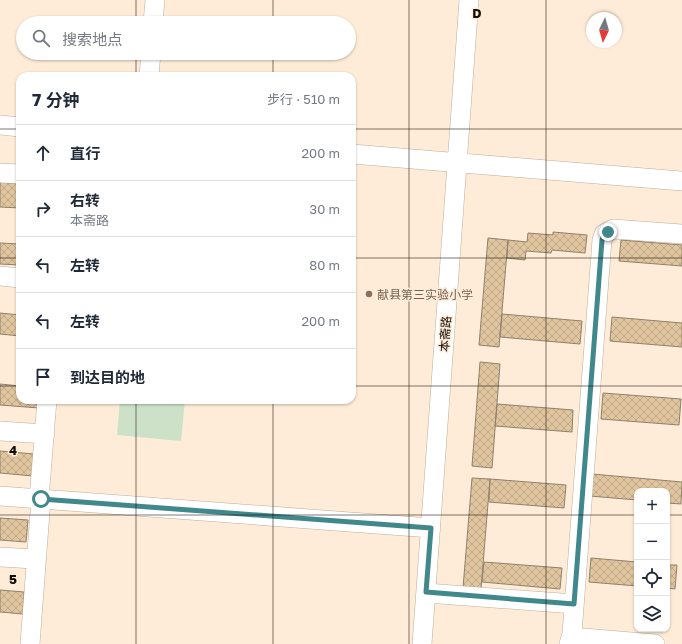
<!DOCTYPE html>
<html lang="zh">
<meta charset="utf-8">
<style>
:root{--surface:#fff;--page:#f2f2f3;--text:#1f2937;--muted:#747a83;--line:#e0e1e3}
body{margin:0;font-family:"Golos Text","Noto Sans SC",sans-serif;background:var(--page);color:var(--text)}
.controls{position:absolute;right:12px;bottom:12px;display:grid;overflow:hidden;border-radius:8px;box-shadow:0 1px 3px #0004}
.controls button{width:36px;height:36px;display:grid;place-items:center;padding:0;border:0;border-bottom:1px solid var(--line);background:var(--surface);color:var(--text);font:20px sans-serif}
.compass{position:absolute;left:586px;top:12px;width:36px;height:36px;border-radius:50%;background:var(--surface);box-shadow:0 1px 3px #0004;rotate:185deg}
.stop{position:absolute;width:12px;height:12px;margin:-9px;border:3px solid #40888b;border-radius:50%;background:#fff}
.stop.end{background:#40888b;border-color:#fff;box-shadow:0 1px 4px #0008}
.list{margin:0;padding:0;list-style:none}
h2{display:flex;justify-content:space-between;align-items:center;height:52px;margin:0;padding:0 16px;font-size:17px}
h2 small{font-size:13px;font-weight:400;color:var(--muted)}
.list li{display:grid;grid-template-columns:26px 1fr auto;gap:12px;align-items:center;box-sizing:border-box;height:56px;padding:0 16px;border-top:1px solid var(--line)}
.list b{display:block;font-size:15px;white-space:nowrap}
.list p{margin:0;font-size:13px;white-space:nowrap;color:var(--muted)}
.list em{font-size:13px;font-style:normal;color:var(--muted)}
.icon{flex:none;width:22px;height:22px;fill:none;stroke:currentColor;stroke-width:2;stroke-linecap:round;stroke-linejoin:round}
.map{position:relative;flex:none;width:682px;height:644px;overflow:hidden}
.search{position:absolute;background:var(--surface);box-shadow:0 1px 3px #0004;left:16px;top:16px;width:340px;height:44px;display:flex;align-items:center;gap:10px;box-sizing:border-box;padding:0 14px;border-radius:22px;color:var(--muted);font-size:15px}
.panel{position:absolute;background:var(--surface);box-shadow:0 1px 3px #0004;left:16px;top:72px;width:340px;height:332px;border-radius:12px}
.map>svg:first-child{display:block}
</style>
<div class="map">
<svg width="682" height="644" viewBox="0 0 682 644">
<defs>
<pattern id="building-cross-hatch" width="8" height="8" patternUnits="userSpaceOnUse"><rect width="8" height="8" fill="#e0c59e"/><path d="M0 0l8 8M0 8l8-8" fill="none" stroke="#bfa887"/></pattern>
</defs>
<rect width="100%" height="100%" fill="#feecd8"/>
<path fill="#cce1c7" d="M120,400H185L181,441L117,435Z"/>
<path fill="url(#building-cross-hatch)" stroke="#8e816e" d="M0,182L20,184V208L0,207Z
M553,232L587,235L585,253L552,250L551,253L526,251L525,260L507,258L508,240L527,242L528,233L553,235Z
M488,238L508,240L499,347L479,345Z
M621,240L682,245V266L619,261Z
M0,243L20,244V265L0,264Z
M0,313L20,315V336L0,334Z
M502,314L582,321L580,344L500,337Z
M612,317L682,323V347L610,341Z
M480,362L500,364L492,468L472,466Z
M0,384L20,386V400H40L39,408L0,405Z
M603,393L681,399L679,425L601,419Z
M497,404L573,410L572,432L495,426Z
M0,451L34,454L33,476L0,473Z
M592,474L682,482L681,504L667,503V491H637V500L590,496Z
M472,478L490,479L481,589L463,588Z
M490,479L566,485L564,508L489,502Z
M0,518L28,520L26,542L0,540Z
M591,558L637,562V586L589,582Z
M484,562L562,568L560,589L482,582Z
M667,565H677L675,589L667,588Z
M0,590L24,592L23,614L0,612Z"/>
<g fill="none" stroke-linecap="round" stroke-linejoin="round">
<defs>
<path id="minor" d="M153,23L155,0
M149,76L151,53
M0,125L20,127
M352,154L682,181
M0,173L20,174
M0,276L20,278
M0,431L45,434
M0,496L431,528
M39,499L47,400
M0,557L34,559
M426,593L574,604
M571,637L655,644
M30,644L41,499
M422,644L469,0
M569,644L572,634L602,240L604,234L613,229L682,234"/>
</defs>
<use href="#minor" stroke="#bead9b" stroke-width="20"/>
<use href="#minor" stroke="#fff" stroke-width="19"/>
</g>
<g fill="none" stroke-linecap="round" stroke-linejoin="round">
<path stroke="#40888b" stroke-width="5" d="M41,499L431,528L426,592L574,604L602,240L604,234L608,232"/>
</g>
<path fill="none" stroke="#130d07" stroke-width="1" stroke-opacity="0.55" d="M136,0V23M273,0V23M409,0V644M546,0V644M136,53V76M273,53V76M0,129H20M352,129H682M0,258H20M352,258H682M0,386H20M352,386H682M136,400V644M273,400V644M0,515H637M667,515H682"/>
<circle fill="#8d6e63" stroke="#feecd8" stroke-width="1.5" cx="369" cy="294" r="4"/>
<g text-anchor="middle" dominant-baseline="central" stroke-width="3" stroke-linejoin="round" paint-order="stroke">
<g font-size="12" fill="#785e54" stroke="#feecd8" text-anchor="start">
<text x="377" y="294">献县第三实验小学</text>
</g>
<g font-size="12" fill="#130d07" stroke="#feecd8">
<text transform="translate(445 334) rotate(-86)">本斋路</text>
</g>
</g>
<g font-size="13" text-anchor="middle" font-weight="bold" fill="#130d07" stroke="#feecd8" stroke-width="3" stroke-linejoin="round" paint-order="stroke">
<text x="477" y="18">D</text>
<text x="13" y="455">4</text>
<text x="13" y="584">5</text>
</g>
</svg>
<div class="controls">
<button>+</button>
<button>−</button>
<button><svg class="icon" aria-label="locate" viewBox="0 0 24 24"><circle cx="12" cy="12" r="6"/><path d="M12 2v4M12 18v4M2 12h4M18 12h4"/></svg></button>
<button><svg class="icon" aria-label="layers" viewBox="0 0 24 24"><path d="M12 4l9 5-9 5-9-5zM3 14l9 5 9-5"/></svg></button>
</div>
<svg class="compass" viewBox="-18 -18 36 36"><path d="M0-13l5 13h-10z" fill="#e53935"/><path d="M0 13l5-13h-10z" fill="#747a83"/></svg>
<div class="stop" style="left:41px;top:499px"></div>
<div class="stop end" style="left:608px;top:232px"></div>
<div class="search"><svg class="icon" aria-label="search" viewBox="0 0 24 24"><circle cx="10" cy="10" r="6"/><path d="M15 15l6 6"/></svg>搜索地点</div>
<section class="panel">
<h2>7 分钟<small>步行 · 510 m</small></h2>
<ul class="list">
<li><svg class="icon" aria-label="ahead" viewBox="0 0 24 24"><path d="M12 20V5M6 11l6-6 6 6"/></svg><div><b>直行</b></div><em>200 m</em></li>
<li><svg class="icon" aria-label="right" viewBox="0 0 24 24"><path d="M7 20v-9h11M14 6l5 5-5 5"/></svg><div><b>右转</b><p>本斋路</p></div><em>30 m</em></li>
<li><svg class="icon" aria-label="left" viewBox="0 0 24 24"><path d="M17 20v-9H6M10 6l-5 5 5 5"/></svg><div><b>左转</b></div><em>80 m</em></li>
<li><svg class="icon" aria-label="left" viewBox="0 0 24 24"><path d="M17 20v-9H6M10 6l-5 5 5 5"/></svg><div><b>左转</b></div><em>200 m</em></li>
<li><svg class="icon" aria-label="arrive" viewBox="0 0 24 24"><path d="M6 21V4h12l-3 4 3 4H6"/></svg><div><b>到达目的地</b></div></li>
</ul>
</section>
</div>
